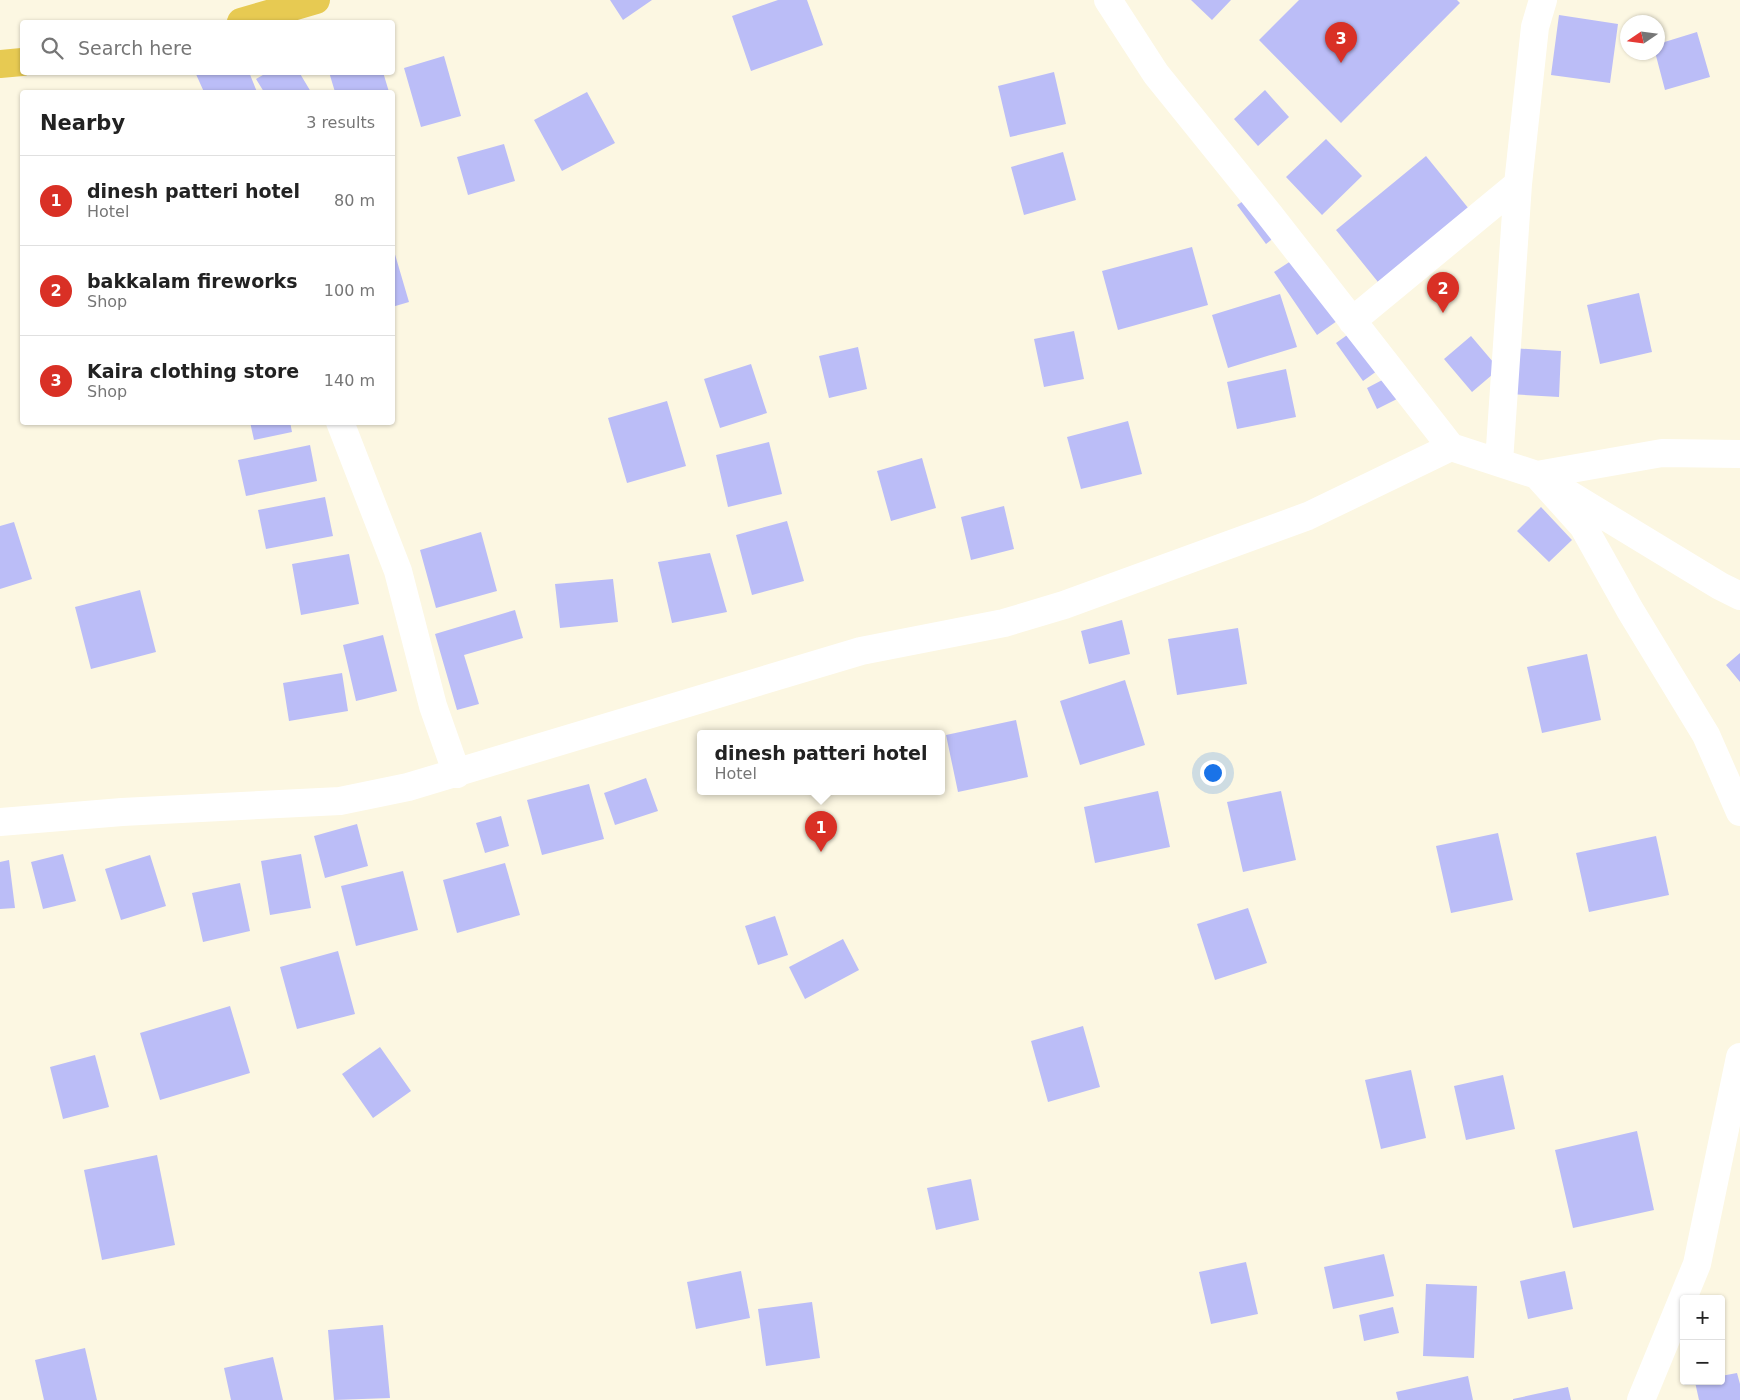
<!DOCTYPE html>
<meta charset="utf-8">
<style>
:root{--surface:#fff;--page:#f6f6f6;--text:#222;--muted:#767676;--line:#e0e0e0;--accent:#d93025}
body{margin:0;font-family:"DejaVu Sans",sans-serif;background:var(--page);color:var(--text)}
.controls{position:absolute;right:15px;bottom:15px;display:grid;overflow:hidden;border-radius:5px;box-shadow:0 1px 4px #0004}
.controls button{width:45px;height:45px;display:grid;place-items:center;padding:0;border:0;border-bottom:1px solid var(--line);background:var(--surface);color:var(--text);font:25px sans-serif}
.compass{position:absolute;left:1620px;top:15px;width:45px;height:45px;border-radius:50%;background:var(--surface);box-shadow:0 1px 4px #0004;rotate:257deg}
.you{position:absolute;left:1212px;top:772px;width:18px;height:18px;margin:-12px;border:4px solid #fff;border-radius:50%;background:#1a73e8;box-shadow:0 0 0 8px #1a73e833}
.badge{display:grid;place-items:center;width:32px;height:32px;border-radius:50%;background:var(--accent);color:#fff;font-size:16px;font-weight:700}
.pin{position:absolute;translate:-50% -41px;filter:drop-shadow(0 1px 2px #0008)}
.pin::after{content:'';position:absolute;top:26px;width:18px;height:15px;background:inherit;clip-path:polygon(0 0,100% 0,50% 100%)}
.popup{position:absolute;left:697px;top:730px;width:248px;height:65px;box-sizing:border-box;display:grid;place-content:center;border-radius:5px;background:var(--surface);filter:drop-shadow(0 1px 4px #0005);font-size:16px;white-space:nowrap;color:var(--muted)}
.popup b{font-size:19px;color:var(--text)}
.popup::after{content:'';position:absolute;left:50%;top:100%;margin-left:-10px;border:10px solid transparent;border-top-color:var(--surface)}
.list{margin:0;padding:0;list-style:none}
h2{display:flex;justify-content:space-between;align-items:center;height:65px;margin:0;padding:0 20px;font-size:21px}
h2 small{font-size:16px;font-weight:400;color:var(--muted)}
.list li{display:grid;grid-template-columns:32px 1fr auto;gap:15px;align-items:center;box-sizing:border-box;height:90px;padding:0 20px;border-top:1px solid var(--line)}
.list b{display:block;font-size:19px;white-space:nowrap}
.list p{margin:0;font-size:16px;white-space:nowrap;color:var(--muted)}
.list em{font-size:16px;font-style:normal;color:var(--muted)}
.icon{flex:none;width:28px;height:28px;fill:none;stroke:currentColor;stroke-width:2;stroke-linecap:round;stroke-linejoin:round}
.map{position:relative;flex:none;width:1740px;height:1400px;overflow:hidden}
.search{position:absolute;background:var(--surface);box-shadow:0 1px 4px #0004;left:20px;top:20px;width:375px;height:55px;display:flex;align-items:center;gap:12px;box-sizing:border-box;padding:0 18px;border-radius:5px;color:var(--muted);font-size:19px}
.panel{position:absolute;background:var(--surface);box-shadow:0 1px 4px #0004;left:20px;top:90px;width:375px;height:335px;border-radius:5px}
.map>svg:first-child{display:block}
</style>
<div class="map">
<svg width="1740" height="1400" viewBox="0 0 1740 1400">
<rect width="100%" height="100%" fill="#fcf7e2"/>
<path fill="#bbbdf7" d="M610,0H652L623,20Z
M778,0H807L823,45L751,71L732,16Z
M1191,0H1231L1212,20Z
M1299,0H1457L1460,3L1341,123L1259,40Z
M1559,15L1618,24L1610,83L1551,75Z
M1697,32L1710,77L1665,90L1655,52H1658V44Z
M444,56L461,116L421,127L404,68Z
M195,72H249L257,92H204Z
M268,72H299L311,92H264L256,79Z
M329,72H383L389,92H335Z
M1054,72L1066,124L1010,137L998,86Z
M1265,90L1289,117L1258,146L1234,119Z
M587,92L615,143L562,171L534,120Z
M1326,139L1362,176L1322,215L1286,177Z
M504,144L515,181L468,195L457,157Z
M1063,152L1076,200L1024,215L1011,167Z
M1426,156L1469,209L1378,282L1336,230Z
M1248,198L1276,236L1266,244L1237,205Z
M1192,247L1208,305L1118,330L1102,271Z
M394,251L409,302L392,307V252Z
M1294,259L1337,321L1317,335L1274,272Z
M1639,293L1652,352L1600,364L1587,305Z
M1280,294L1297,347L1228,368L1212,315Z
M1074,331L1084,379L1044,387L1034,339Z
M1350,333L1377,371L1363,381L1336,343Z
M1471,336L1499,369L1472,392L1444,359Z
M858,347L867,389L829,398L819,356Z
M1511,348L1561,351L1559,397L1509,394Z
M751,364L767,413L720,428L704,379Z
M1286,369L1296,417L1237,429L1227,382Z
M1388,377L1399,398L1377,409L1367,388Z
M667,401L686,466L627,483L608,418Z
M1128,421L1142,474L1081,489L1067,437Z
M250,422H290L292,432L254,440Z
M769,442L782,494L728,507L716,455Z
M310,445L317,481L246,496L238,460Z
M922,458L936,508L891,521L877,471Z
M325,497L333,536L266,549L258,510Z
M1004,506L1014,549L971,560L961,517Z
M1541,507L1572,540L1549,562L1517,531Z
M787,521L804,581L752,595L736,535Z
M14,522L32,579L0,589V526Z
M481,532L497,591L436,608L420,550Z
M710,553L727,612L672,623L658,562Z
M349,554L359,604L301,615L292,564Z
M613,579L618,622L560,628L555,584Z
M140,590L156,652L91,669L75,607Z
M515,610L523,638L464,655L479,704L457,710L435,634Z
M1122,620L1130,654L1089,664L1081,631Z
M1238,628L1247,684L1177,695L1168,639Z
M383,635L397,691L356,701L343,645Z
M1740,653V682L1726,665Z
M1587,654L1601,720L1542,733L1527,667Z
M342,673L348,711L289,721L283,683Z
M1125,680L1145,745L1080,765L1060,701Z
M1016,720L1028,777L958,792L946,735Z
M646,778L658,811L615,825L604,793Z
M589,784L604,839L542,855L527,800Z
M1158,791L1170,847L1095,863L1084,807Z
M1281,791L1296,860L1243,872L1227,802Z
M501,816L509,846L485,853L476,823Z
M357,824L368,866L325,878L314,836Z
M1498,833L1513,900L1451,913L1436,846Z
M1656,836L1669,895L1589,912L1576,853Z
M63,854L76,901L43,909L31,862Z
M301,854L311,908L270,915L261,861Z
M150,855L166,906L121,920L105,869Z
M9,860L15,908L0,909V862Z
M505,863L520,915L457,933L443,880Z
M403,871L418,930L356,946L341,886Z
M240,883L250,931L203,942L192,893Z
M1248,908L1267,963L1215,980L1197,924Z
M775,916L788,955L758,965L745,926Z
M843,939L859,970L805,999L789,967Z
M338,951L355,1014L297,1029L280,967Z
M230,1006L250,1073L160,1100L140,1033Z
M1083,1026L1100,1087L1048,1102L1031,1041Z
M380,1047L411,1091L373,1118L342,1074Z
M95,1055L109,1107L63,1119L50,1067Z
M1411,1070L1426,1138L1381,1149L1365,1080Z
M1503,1075L1515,1129L1466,1140L1454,1086Z
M1637,1131L1654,1210L1573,1228L1555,1150Z
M157,1155L175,1245L102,1260L84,1170Z
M971,1179L979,1220L936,1230L927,1188Z
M1384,1254L1394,1296L1333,1309L1324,1267Z
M1246,1262L1258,1314L1211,1324L1199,1272Z
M741,1271L750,1318L696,1329L687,1282Z
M1565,1271L1573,1309L1528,1319L1520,1281Z
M1426,1284L1477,1286L1474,1358L1423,1356Z
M812,1302L820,1358L766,1366L758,1309Z
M1393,1307L1399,1333L1364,1341L1359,1315Z
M383,1325L390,1398L334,1400L328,1330Z
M85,1348L97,1400H44L35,1360Z
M273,1357L283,1400H231L224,1368Z
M1737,1373L1740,1384V1400H1699L1695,1382L1721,1381V1376Z
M1468,1376L1473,1400H1398L1396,1392Z
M1568,1387L1571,1400H1513V1399Z"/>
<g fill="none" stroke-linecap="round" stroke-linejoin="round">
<path stroke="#fff" stroke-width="28" d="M1108,0L1156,74L1269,214L1451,447
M1352,321L1518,184
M340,422L398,571L433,706L457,774
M1499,462L1518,184L1535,27L1543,0
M1537,475L1662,453L1740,454
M1562,490L1720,586L1740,596
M0,822L122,812L340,801L408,787L861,651L1004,623L1064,605L1308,516L1451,447L1537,475L1583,526L1630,610L1706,735L1740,812
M1641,1400L1697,1264L1740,1057"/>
<path stroke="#e7ca52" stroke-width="28" d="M241,22L316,0
M0,64L22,62"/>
</g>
</svg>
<div class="controls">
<button>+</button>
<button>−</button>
</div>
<svg class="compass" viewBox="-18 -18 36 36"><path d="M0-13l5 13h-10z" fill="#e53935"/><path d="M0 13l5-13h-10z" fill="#767676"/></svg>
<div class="you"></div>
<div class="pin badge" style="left:821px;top:852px">1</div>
<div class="popup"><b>dinesh patteri hotel</b>Hotel</div>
<div class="pin badge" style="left:1443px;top:313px">2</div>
<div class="pin badge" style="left:1341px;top:63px">3</div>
<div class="search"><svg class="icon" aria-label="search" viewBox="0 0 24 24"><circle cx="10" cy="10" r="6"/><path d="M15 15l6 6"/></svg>Search here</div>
<section class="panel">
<h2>Nearby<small>3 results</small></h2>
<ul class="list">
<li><span class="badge">1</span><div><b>dinesh patteri hotel</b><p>Hotel</p></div><em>80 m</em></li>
<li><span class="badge">2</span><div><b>bakkalam fireworks</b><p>Shop</p></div><em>100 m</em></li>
<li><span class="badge">3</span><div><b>Kaira clothing store</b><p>Shop</p></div><em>140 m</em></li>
</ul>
</section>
</div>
